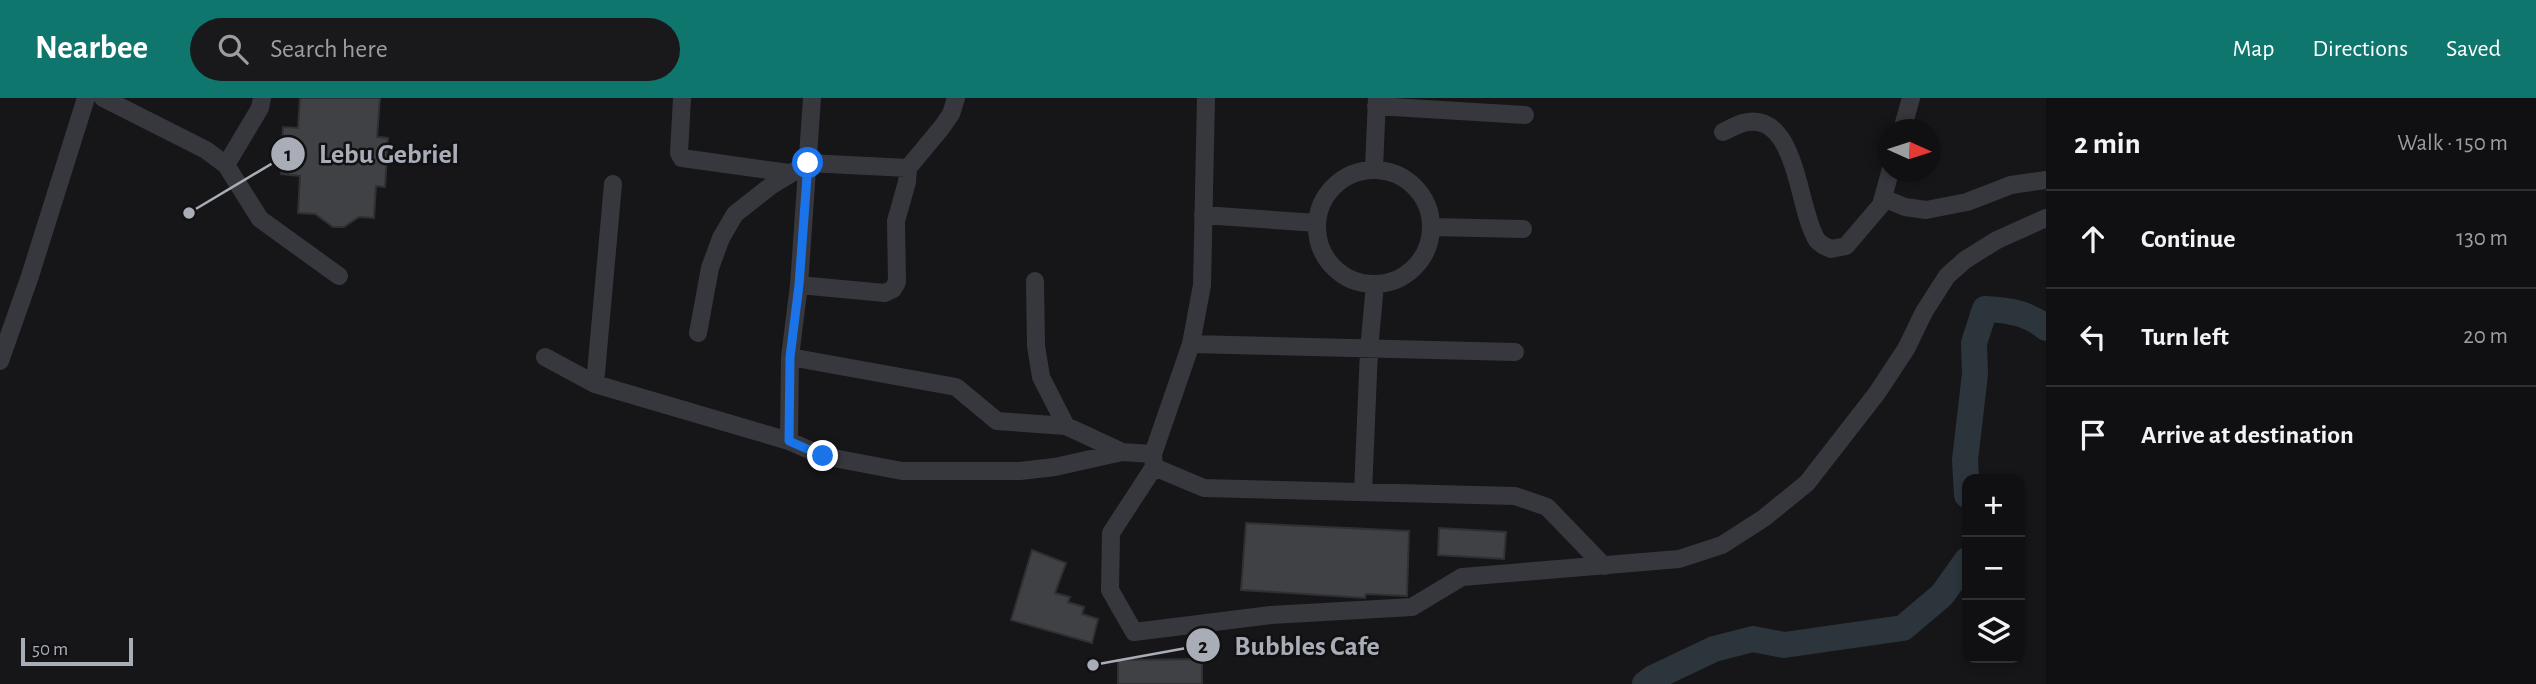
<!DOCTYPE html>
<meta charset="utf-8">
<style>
:root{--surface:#101012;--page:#19191b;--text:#f1f3f6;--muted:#9c9d9f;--line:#303032;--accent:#0f766e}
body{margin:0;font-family:"Alegreya Sans",sans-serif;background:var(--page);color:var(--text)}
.controls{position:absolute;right:21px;bottom:21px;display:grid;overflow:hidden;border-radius:14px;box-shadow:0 4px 10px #0003}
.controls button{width:63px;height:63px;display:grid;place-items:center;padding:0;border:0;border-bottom:2px solid var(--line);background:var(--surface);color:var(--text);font:35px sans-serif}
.compass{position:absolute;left:1878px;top:21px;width:63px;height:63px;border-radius:50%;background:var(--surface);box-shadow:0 4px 10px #0003;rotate:93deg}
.scale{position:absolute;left:21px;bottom:18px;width:112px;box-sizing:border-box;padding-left:7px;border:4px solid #a8adb8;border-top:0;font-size:19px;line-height:24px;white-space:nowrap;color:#a8adb8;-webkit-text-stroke:5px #111113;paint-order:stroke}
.stop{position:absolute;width:21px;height:21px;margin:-16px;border:5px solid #1a73e8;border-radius:50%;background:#fff}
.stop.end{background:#1a73e8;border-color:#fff;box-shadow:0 2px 7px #0008}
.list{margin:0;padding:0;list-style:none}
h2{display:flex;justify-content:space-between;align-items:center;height:91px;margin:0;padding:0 28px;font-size:30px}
h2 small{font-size:23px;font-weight:400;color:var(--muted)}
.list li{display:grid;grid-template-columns:46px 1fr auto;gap:21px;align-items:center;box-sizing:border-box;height:98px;padding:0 28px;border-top:2px solid var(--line)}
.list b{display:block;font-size:26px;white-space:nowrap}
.list em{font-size:23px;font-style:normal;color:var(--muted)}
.icon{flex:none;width:38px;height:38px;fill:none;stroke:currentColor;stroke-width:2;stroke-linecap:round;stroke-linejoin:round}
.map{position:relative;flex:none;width:2046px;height:586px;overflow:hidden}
header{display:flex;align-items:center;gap:42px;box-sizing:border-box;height:98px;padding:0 35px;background:var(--accent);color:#fff}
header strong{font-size:33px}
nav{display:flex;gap:38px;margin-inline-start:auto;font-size:24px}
.search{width:490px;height:63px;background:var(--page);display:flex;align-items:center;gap:18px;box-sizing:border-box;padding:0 24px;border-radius:38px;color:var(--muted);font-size:26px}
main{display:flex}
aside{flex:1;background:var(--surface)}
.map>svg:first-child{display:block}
</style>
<header>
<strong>Nearbee</strong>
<div class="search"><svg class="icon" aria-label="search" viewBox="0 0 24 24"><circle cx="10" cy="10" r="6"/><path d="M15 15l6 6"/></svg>Search here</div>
<nav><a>Map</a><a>Directions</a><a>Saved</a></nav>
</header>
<main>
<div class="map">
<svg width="2046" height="586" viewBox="0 0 2046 586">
<rect width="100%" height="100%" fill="#161618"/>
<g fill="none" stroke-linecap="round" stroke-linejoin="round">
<path stroke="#2c353c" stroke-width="26" d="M1967,397L1965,362L1975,276L1974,245L1985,211C2009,212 2028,215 2046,230
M1645,586L1653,580L1714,551L1753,541L1784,547L1903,530L1942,497L1967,462"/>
</g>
<path fill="#404145" stroke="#303034" stroke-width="2" d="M300,0H380L377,39L388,40L385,89L376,88L374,120L359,119L344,129H333L315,116L298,115L300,78L281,76L283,29L298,30Z
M1246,425L1409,433L1407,498L1366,496L1365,500L1241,492Z
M1439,430L1506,434L1504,461L1438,457Z
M1032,452L1066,465L1055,495L1070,499L1068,504L1084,509L1082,516L1098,521L1092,545L1011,522Z
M1202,561V586H1118V562Z"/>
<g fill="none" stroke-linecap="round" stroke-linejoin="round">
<path stroke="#37383d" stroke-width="18" d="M103,0L206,52L226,67L260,121L339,178
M682,0L679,55L682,60L789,75
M1206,0L1202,187L1191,246L1153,356L1154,369L1204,390L1515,398L1547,409L1604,468
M1376,8L1525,17
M1902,32L1911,0
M1723,34C1729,31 1736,27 1743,25C1798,11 1797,112 1817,142C1820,146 1826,149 1831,151L1846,148L1881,107L1890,74
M226,67L260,10L262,0
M1374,70L1377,0
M1317 129a57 57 0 1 1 114 0a57 57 0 1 1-114 0Z
M1883,100L1905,109L1926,112L1967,104L2011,87L2046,82
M1203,117L1317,125
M1433,129L1523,131
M1035,183L1036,248L1041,279L1066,328
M799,187L885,195L893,191L897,184L896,123L907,84L908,70L942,29L951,16L956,0
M698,235L710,170L721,140L735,116L772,87L808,65L908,70
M1191,246L1515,254
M545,259L595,286L789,343L823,358L902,373H1020L1055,369L1122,354L1153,356
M790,259L956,289L997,323L1066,328L1122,354
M0,263L30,178L86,0
M595,286L613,86
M789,343L790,259L799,187L812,0
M1154,369L1111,435L1110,492L1134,534L1271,517L1412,509L1462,479L1679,461L1722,447L1764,420L1807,385L1877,295L1906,251L1924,214L1947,178L1965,162L1997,142L2046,120
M1363,394L1369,252L1375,186"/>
</g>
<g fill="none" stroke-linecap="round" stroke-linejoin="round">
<path stroke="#1a73e8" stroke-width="9" d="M808,65L799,187L790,259L789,343L823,358"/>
</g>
<path fill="none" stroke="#a8adb8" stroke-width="2.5" d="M189 115L288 56M1093 567L1203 547"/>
<g fill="#a8adb8" stroke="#111113" stroke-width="2.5">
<circle cx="189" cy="115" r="7"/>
<circle cx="1093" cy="567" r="7"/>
<circle cx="288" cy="56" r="18"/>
<circle cx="1203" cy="547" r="18"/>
</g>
<g font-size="21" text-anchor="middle" font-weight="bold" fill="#111">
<text x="288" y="63">1</text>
<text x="1203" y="555">2</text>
</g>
<g font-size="28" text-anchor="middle" font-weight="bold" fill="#a8adb8" stroke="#111113" stroke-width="5" stroke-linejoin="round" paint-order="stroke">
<text x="389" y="65">Lebu Gebriel</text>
<text x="1307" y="557">Bubbles Cafe</text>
</g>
</svg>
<div class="controls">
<button>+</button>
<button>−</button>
<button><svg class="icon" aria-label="layers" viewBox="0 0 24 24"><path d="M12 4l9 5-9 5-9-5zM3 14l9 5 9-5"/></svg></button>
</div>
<svg class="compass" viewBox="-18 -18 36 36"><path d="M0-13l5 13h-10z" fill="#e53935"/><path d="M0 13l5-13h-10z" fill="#9c9d9f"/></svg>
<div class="scale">50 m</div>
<div class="stop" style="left:808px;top:65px"></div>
<div class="stop end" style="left:823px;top:358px"></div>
</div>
<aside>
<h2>2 min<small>Walk · 150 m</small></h2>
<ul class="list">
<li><svg class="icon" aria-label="ahead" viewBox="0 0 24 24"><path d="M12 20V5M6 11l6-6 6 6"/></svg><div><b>Continue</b></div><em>130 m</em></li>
<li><svg class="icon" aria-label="left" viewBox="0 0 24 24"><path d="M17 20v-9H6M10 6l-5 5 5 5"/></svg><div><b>Turn left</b></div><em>20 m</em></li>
<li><svg class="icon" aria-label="arrive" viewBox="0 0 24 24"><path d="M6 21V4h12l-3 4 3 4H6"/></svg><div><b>Arrive at destination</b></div></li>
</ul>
</aside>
</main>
